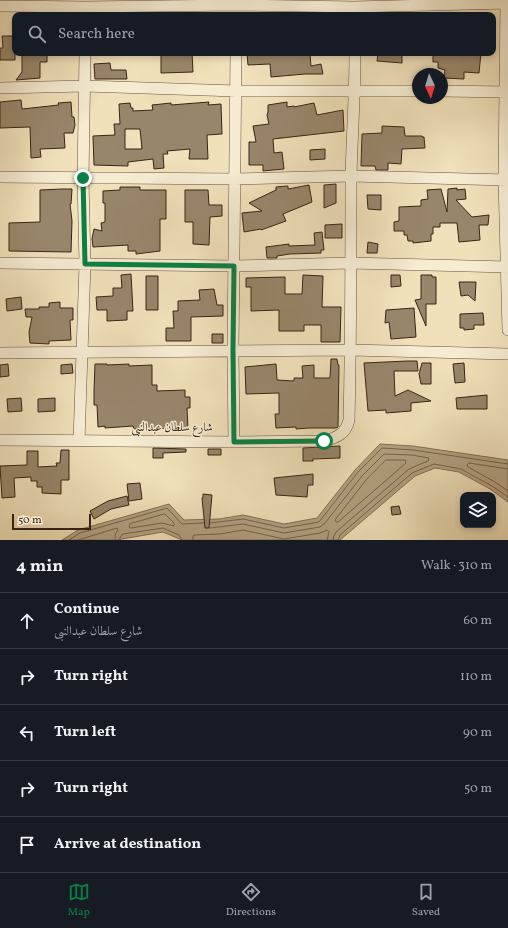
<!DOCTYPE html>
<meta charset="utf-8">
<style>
:root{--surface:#171b24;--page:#242831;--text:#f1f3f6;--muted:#9ea1a6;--line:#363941;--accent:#0b8043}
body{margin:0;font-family:Vollkorn,Amiri,serif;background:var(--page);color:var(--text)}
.controls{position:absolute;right:12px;bottom:12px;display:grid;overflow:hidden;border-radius:8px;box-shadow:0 2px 6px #0003}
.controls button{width:36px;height:36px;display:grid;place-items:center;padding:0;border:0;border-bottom:1px solid var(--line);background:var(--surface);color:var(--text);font:20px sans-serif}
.compass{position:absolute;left:412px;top:68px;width:36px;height:36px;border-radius:50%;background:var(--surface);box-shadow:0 2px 6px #0003;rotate:176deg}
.scale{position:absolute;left:12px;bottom:10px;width:79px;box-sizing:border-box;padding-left:4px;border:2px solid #392415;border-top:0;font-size:11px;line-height:14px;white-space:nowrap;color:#392415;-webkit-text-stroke:3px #f5ecd2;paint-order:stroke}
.stop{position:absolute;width:12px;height:12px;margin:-9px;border:3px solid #0b8043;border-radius:50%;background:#fff}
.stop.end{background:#0b8043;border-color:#fff;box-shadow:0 1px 4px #0008}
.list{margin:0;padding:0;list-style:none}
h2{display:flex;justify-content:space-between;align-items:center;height:52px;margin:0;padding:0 16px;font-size:17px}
h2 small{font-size:13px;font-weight:400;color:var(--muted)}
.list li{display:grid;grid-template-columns:26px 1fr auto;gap:12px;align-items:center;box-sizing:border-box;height:56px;padding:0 16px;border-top:1px solid var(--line)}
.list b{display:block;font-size:15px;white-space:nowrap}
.list p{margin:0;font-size:13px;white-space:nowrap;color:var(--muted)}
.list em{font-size:13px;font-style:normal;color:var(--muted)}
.icon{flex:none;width:22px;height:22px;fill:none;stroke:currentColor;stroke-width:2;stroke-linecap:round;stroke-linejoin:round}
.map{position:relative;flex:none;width:508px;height:540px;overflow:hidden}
.search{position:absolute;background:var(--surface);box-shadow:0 2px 6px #0003;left:12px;right:12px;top:12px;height:44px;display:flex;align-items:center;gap:10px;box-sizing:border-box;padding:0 14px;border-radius:8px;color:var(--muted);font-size:15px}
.sheet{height:332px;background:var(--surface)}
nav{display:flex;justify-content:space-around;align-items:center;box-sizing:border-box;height:56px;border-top:1px solid var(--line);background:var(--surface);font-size:11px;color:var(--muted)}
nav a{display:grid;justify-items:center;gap:2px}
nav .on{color:var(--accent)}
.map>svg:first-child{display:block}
</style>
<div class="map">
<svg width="508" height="540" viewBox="0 0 508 540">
<rect width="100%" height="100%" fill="#f0e1ba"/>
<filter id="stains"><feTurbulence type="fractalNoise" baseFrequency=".005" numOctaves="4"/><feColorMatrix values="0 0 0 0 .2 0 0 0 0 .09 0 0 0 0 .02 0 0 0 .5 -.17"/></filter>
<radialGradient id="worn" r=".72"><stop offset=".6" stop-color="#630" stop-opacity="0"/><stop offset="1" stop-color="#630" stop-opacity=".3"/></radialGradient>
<path fill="#b2a182" stroke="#826f56" d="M380,444L413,446L508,460V502L490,489L459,472L435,468L415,476L340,540H182L163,532L116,540H62L78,530L169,504L184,520L219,519L243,515L284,524L317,518L355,470Z"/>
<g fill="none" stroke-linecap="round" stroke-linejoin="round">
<path stroke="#76624c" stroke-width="1" d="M386,460H405L406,463L338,522H336L335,520L366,480Z
M508,469L469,463L467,465L468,467L495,482L508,491
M165,514L174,523V526L162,523L131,528L129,527L130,524Z
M210,523L243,519L284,528L319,522L358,472L382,448L413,450L508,464
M210,528L243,524L284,533L320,527L325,523L362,476L384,454L412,455L429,458L428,461L409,469L336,532L334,536L333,540
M69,540L80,533L167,508L182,524L204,523
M78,540L117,528L118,530L115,535V540
M120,540V537L123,534L163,528L179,535L182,540
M193,540V536L194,535L220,534L243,530L284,539L320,533L327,530L329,532L327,540
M338,540L340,535L412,473L434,464L461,469L492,486L508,497"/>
</g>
<path fill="#98866b" stroke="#392415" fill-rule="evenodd" d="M2,36H15V60H0V48H3Z
M22,53H47V62H40V78L16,80L22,72Z
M161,53H192L193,72L161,73Z
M247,53L310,54L311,66L321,64L323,74H305L271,77L270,64L248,65Z
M378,53H402V63L377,61Z
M433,53H481L479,73L464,72V79L444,78L445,70L438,68V62H433Z
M110,63L111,70H126L127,79H95L94,64Z
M21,100L22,109L59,105L58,103L71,102L72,117H74L75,125L73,133H64L65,148L40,149L41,157L31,158L30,127L0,128V102Z
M209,102L208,105L221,104L222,134L207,135L208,159H189L190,149L167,151L168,154H163L164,168L154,169L153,159L128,162V166L94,165L93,136L115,135L114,124H120L119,104L130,103L131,108H133V111L153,110L152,105L171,103V105ZM125,129H140L142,149H125Z
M287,102V107L294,106V107L314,103L317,115L343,110L344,131L273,139L274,153L282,152L284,169L263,171V165H249V142H256L253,126L269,124L267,115L268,112V105Z
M382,126L404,127L405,136H422V137H424L425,148L402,149L401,164L388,163V170H376L375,166H361L362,134L382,133Z
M325,149V159L310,160V150Z
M336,184V203L324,208V185Z
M309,185L312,202L283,214L286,221L261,230V229L244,232L242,213L262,211L249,203L276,190V187L288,186V189Z
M120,187H140V190H166V219H160V251L136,254V251H128V245L93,247L92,239L94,229L102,231L101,223L105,222V203H103V191L120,190Z
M457,188V190L465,189L466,199L456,200L472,217L489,215L488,225H479L480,240L459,242L457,223H440V227H433V234H431V241L413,243V241H408L407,235H404V231H394V222L399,221V207L421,206V200L428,199L427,190L441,189L447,212L448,189Z
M62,189H72L71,204H70L72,221L71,252L9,251V223L40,222V190Z
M185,190H208L209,205H222V216L210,217L209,245L193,244V222H185Z
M367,195H381V210L368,209Z
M342,224V238H325V225Z
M322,232L324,250H321V253L290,254L277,256V258H267L266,247L289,244V246L315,245L314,233Z
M368,242L378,244L377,253H367Z
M131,274L133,311H127V320L107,321V310H97L96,297L113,296V288H122L121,275Z
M303,275L323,276L322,307H341L340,342H321V325H304V331H279V310L251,311V287H246V278L285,277V294H302Z
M391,275H400L401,286L391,287Z
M421,275H432V277H436V304H426V326L415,300L421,299Z
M146,276H158V310H146Z
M459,282H476L475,301L468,295L461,296Z
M214,289L217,305H223V316L191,317V341H166V328H174L173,311H178V301L200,300L199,290Z
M21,297L22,309L7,311L6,299Z
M60,302V308H73V320H70L71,340L49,341V344L30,343L29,332L32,317H26L25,309H39V307H49V303Z
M414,308L416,337L391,339L389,322L385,323L386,310Z
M483,313L484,325H474V329L464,330V328H460V314Z
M212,334H223V343H212Z
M331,359H337L338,365H339L338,427L336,428H309L296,429V427L276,428L275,414H279V393L246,394L245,367L276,364L277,380L294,381V378H303L302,366L314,365V378H330Z
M407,361H417L418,371H394L395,396L408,390L431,401L411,403V411L386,413V410L368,411L364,363Z
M422,363H431V384H421L419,374Z
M464,363L465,382L455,383L453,364Z
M8,364L9,376L0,377V365Z
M72,364L73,373L61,374V365Z
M95,364H107V365L129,364V366L152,365V385H157V391L185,390V397H190V408H187L188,428L134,429L133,426L105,428V426L98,427L97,405H94V391Z
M487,395V409H457L456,398Z
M21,398L22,411L8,412L7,399Z
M55,398V411L38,412V399Z
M340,446V458L313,459V461H303V448Z
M153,448L186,449V452L163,453V458H153Z
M208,449H221V455H208Z
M61,450H69V480H61V494L42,493V487H37V481H31V477L14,478L15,497L2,498L0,466L27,465V451H38V467L57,466L56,463H60Z
M313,474V485H308L307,497L276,495L274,478Z
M140,483L142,499L129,501L127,484Z
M203,494L212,495L209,528H205L202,498H203Z
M127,496L129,505L111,509L94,519L90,511L108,501Z
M399,506L401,514L392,515L391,507Z"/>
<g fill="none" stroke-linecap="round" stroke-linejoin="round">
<defs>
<path id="minor" d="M506,0L504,179L508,330
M0,6L86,7L235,5L354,7L508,3
M0,88L85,86L236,91H418
M442,91L508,92
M0,177L235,179L351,176L508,180
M0,263L234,266L351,263L508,267
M0,353L351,350L508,354
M0,440L234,442L324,441C336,438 346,434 349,420C351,339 351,258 351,177C352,136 355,95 355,53
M79,441L85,264L83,178L85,53
M234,442L233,350L236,53"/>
</defs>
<use href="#minor" stroke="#67533e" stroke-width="12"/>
<use href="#minor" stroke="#f5ecd2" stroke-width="11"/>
</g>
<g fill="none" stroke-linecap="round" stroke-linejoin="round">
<path stroke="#0b8043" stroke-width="5" d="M83,178L85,264L234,266L233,350L234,442L324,441"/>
</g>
<g text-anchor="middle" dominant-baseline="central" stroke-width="3" stroke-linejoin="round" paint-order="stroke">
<g font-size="12" fill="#392415" stroke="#f5ecd2">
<text x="172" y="428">شارع سلطان عبدالنبى</text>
</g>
</g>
<rect width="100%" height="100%" filter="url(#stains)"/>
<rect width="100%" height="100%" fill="url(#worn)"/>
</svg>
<div class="controls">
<button><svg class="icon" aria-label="layers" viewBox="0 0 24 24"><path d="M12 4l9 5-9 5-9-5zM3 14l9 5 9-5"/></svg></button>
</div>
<svg class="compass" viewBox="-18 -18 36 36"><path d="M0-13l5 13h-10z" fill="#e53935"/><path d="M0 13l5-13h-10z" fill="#9ea1a6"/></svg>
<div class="scale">50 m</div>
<div class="stop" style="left:324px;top:441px"></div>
<div class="stop end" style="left:83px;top:178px"></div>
<div class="search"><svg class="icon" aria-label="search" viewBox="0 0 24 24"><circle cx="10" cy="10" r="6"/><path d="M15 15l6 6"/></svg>Search here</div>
</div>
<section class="sheet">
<h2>4 min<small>Walk · 310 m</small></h2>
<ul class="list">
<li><svg class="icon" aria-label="ahead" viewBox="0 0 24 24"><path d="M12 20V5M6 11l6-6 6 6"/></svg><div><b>Continue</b><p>شارع سلطان عبدالنبى</p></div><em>60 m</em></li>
<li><svg class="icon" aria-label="right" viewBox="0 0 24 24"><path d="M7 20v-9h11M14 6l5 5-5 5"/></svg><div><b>Turn right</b></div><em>110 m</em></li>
<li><svg class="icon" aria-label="left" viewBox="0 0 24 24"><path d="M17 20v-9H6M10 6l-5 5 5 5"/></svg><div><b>Turn left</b></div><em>90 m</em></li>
<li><svg class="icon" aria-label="right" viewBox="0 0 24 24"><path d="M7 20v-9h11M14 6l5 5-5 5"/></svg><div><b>Turn right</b></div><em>50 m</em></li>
<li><svg class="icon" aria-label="arrive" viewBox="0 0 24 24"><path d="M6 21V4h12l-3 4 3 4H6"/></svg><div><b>Arrive at destination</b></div></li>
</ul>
</section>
<nav>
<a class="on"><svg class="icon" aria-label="map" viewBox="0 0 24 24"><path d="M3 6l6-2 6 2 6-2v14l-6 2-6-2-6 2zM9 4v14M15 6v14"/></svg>Map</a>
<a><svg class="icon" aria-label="directions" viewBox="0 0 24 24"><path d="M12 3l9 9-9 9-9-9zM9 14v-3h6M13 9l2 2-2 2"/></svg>Directions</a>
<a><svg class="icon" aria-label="saved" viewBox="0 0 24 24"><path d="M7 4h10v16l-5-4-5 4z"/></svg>Saved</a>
</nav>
